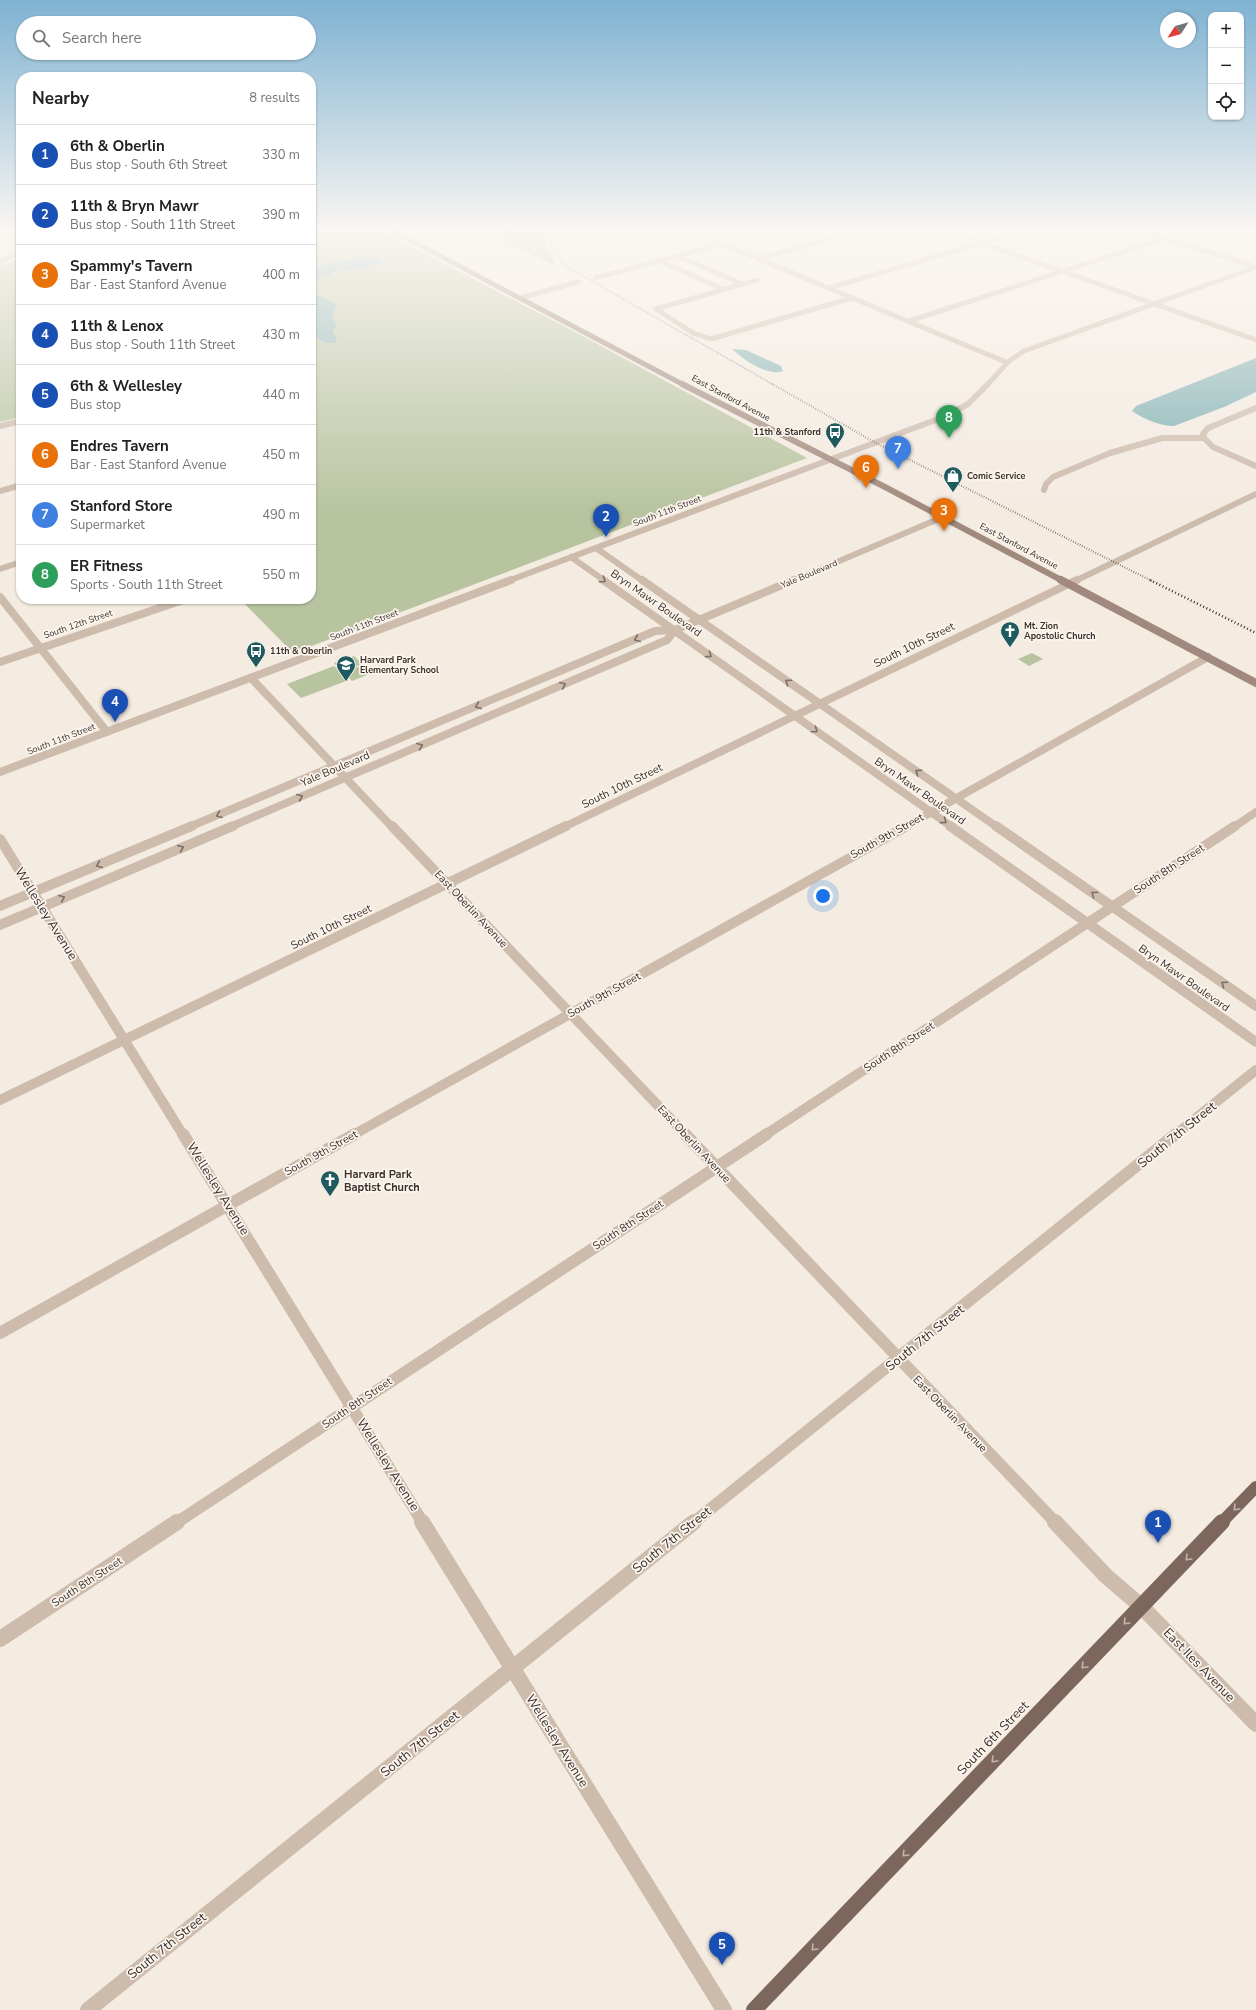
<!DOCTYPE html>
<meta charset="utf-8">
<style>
:root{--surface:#fff;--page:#f2f2f2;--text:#202124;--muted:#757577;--line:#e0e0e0;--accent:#0f766e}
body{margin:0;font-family:"Nunito Sans",sans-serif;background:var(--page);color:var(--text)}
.controls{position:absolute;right:12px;top:12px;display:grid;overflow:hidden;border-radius:8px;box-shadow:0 1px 3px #0004}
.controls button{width:36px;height:36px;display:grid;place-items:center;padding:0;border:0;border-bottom:1px solid var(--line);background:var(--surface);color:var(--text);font:20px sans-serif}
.compass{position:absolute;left:1160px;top:12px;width:36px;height:36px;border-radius:50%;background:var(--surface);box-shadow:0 1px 3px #0004;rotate:234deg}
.you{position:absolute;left:823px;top:896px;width:14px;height:14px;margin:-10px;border:3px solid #fff;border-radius:50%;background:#1a73e8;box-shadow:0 0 0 6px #1a73e833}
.badge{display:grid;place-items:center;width:26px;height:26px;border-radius:50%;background:var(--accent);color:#fff;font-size:13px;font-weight:700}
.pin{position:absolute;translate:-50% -33px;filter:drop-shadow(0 1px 2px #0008)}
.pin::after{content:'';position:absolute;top:21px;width:14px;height:12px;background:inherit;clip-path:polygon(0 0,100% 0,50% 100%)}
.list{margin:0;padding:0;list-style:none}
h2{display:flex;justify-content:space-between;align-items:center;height:52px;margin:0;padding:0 16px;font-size:17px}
h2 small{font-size:13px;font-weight:400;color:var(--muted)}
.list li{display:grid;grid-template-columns:26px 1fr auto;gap:12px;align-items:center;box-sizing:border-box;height:60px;padding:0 16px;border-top:1px solid var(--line)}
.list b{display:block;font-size:15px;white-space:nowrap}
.list p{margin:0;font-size:13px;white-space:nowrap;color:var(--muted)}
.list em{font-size:13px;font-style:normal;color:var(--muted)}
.icon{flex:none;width:22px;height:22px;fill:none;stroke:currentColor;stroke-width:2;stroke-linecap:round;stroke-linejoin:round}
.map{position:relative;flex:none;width:1256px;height:2010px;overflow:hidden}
.search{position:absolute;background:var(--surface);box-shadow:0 1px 3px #0004;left:16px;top:16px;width:300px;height:44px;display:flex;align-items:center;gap:10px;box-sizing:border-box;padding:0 14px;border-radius:22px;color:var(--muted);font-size:15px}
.panel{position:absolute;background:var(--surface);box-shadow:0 1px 3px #0004;left:16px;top:72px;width:300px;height:532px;border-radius:16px}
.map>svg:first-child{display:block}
</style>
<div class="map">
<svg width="1256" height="2010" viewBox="0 0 1256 2010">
<rect width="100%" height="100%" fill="#f4ebe1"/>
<path fill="#b8c4a0" d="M311,229H378L579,334L807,458L293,653L240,599H311Z
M487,229H549C541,246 546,249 556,263L553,262L554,265L519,249Z
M21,258V417L0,422V266Z
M1032,653L1043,659L1029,666L1018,659Z
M354,656L362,664L343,672L334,663Z
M363,665L372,673L352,681L344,672Z
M334,666L349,680L301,698L287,684Z"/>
<path fill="#7fb0b2" d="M359,257L380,260L382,263L366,268L338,271L311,282V267L337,263Z
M311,293L336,304L332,318L336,325L333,332L337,338L335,343H326L311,335Z
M732,349L746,350L781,366L783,371C767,377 743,359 732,349Z
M1256,358V392L1224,407L1174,426C1159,426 1144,419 1132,411L1136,406Z"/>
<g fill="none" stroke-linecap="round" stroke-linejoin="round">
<path stroke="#cdbbac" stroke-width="5" d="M687,229L1006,362
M943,229L1256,340
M1137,229L1256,267
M678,256L742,284
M758,259L864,229
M660,261L723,289
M0,262L21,252
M595,278L722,244
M757,280L656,309L693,333L711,339L852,298
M829,288L1029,229
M520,298L578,282
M909,321L1166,238"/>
<path stroke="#cdbbac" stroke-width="6" d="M0,426L21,421
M1204,438L1203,434L1208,428L1256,408
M1204,438L1213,447L1256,466
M1044,490L1046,484L1053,477L1110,453L1162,438H1204
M0,491L21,485
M596,548L643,581
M571,557L605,581
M0,569L21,562
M792,581L943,517
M1075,581L1256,494"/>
<path stroke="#cdbbac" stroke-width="8" d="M603,580L952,827
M642,580L997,827
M0,597L107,732
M0,662L186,599
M251,678L392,827
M189,827L655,631L675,630L794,580
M230,827L667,640L675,630
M564,827L1077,580
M905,827L1208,657
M1234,827L1256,812"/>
<path stroke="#cdbbac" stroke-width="10" d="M392,826L686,1135
M950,826L1256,1042
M996,826L1256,1006
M0,839L183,1135
M0,906L192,826
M0,925L233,826
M0,1100L566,826
M353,1135L907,826
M765,1135L1235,826
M1175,1135L1256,1070"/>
<path stroke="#cdbbac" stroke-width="12" d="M183,1134L423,1523
M685,1134L1056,1523
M0,1333L355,1134
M176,1523L767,1134
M693,1523L1176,1134"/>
<path stroke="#cdbbac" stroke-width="16" d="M422,1522L724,2010
M1055,1522L1106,1576L1141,1606L1256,1724
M0,1639L177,1522
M88,2010L694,1522"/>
<path stroke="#cdbbac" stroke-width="5" d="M987,385L1009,361L1024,351L1256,267"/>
<path stroke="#cdbbac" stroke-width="6" d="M508,581L946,416L968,404L988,384"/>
<path stroke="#cdbbac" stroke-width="8" d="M0,772L511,580"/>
<path stroke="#a18a7d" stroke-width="5" d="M389,229L684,385"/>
<path stroke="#a18a7d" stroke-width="6" d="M682,384L885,487L1063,581"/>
<path stroke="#a18a7d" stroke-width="8" d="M1061,580L1256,683"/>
<path stroke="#7d675c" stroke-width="12" d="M1221,1523L1256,1487"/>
<path stroke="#7d675c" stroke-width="16" d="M754,2010L1222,1522"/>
<path stroke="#3b302b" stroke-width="1.5" stroke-dasharray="0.5 1.5" stroke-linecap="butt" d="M553,229C547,247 555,257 569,268L774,385"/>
<path stroke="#3b302b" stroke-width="2" stroke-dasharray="0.5 2" stroke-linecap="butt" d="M772,384L876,443L1152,581"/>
<path stroke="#3b302b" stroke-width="2.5" stroke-dasharray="1 2.5" stroke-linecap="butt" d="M1150,580L1256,633"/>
</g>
<defs><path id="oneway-chevron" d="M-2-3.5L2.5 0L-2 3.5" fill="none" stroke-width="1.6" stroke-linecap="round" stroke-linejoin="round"/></defs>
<g stroke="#7d6f65">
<use href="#oneway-chevron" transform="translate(603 580) rotate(35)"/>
<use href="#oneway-chevron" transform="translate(637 639) rotate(157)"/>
<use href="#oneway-chevron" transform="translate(709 655) rotate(36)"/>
<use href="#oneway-chevron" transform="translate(788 682) rotate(-145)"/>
<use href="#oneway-chevron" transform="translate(563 685) rotate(-23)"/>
<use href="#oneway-chevron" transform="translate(478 706) rotate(157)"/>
<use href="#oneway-chevron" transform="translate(815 730) rotate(35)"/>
<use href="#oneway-chevron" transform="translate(420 746) rotate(-23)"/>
<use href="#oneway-chevron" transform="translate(918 772) rotate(-146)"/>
<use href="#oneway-chevron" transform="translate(300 797) rotate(-23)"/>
<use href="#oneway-chevron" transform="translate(219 815) rotate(157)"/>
<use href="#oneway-chevron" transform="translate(944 821) rotate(36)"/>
<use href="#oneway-chevron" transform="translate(181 848) rotate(-23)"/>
<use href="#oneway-chevron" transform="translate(99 865) rotate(157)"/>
<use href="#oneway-chevron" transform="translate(1094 894) rotate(-145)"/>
<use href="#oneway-chevron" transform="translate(62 898) rotate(-23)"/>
<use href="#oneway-chevron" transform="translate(1224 984) rotate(-145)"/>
</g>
<g stroke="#c2b5ac">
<use href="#oneway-chevron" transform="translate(1236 1508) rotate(134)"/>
<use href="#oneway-chevron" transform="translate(1188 1558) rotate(134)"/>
<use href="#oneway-chevron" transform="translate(1126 1622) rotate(134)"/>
<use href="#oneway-chevron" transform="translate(1084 1666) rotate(134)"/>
<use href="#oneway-chevron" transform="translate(994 1760) rotate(134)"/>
<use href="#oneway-chevron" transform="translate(905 1854) rotate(134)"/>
<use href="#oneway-chevron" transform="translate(814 1948) rotate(134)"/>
</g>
<linearGradient id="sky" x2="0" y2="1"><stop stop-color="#7eb2d2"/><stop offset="0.45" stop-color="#faf6f2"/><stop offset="1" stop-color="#faf6f2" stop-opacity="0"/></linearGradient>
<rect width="1256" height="511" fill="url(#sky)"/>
<defs>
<symbol id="bus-pin" viewBox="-11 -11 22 30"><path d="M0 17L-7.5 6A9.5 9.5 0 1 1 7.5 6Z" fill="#1f5a5e" stroke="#fbf5ee"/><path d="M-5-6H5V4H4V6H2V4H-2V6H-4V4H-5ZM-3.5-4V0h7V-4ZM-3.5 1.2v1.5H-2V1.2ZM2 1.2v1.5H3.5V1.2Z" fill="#fff"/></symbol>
<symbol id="shop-pin" viewBox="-11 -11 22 30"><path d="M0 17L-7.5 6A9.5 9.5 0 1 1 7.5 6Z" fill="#1f5a5e" stroke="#fbf5ee"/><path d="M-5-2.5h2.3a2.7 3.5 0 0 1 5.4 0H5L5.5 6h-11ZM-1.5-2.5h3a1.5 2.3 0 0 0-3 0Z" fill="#fff"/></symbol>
<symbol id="church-pin" viewBox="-11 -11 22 30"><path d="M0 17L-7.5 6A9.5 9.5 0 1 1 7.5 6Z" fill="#1f5a5e" stroke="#fbf5ee"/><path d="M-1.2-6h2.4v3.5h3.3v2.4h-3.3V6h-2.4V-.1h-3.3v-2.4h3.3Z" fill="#fff"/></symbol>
<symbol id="school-pin" viewBox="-11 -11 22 30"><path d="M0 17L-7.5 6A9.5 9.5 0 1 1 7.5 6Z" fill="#1f5a5e" stroke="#fbf5ee"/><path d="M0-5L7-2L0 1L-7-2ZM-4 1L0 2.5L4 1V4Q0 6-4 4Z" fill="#fff"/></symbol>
</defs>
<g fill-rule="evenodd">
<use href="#bus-pin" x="824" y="421" width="22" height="30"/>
<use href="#shop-pin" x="942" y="465" width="22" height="30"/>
<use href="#church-pin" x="999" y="620" width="22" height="30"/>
<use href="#bus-pin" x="245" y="640" width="22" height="30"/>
<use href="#school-pin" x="335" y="654" width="22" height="30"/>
<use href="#church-pin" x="319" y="1169" width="22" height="30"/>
</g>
<g text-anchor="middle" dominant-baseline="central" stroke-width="3.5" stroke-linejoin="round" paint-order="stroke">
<g font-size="9" fill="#3b302b" stroke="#fbf5ee">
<text transform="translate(731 398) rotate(28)">East Stanford Avenue</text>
<text transform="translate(667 511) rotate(-21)">South 11th Street</text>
<text transform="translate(1019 546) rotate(28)">East Stanford Avenue</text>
<text transform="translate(809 574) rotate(-23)">Yale Boulevard</text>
<text transform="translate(78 624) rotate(-19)">South 12th Street</text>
<text transform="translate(364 625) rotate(-21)">South 11th Street</text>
<text transform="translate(61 739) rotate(-21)">South 11th Street</text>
</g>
<g font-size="9" font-weight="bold" fill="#3b302b" stroke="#fbf5ee" text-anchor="start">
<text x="821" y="432" text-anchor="end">11th &amp; Stanford</text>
<text x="967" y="476">Comic Service</text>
<text x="1024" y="626">Mt. Zion<tspan x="1024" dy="10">Apostolic Church</tspan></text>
<text x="270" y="651">11th &amp; Oberlin</text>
<text x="360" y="660">Harvard Park<tspan x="360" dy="10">Elementary School</tspan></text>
</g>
<g font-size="11" fill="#3b302b" stroke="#fbf5ee">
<text transform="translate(656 603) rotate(35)">Bryn Mawr Boulevard</text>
<text transform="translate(914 645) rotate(-26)">South 10th Street</text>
<text transform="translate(335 769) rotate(-23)">Yale Boulevard</text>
<text transform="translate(622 786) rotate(-26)">South 10th Street</text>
<text transform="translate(920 791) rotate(35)">Bryn Mawr Boulevard</text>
<text transform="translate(887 836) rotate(-29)">South 9th Street</text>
<text transform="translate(1169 869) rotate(-33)">South 8th Street</text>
<text transform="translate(471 909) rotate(47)">East Oberlin Avenue</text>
<text transform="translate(331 927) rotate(-26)">South 10th Street</text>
<text transform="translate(1184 978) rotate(35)">Bryn Mawr Boulevard</text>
<text transform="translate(604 995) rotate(-29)">South 9th Street</text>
<text transform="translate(899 1047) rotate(-33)">South 8th Street</text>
<text transform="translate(694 1144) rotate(47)">East Oberlin Avenue</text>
<text transform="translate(321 1153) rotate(-29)">South 9th Street</text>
<text transform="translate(628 1225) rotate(-33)">South 8th Street</text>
<text transform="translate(357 1403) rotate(-34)">South 8th Street</text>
<text transform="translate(950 1414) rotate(46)">East Oberlin Avenue</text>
<text transform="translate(87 1582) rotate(-33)">South 8th Street</text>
</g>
<g font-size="11" font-weight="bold" fill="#3b302b" stroke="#fbf5ee" text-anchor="start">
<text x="344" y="1174">Harvard Park<tspan x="344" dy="13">Baptist Church</tspan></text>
</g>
<g font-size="13" fill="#3b302b" stroke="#fbf5ee">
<text transform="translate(46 914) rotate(58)">Wellesley Avenue</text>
<text transform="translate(1177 1135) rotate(-39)">South 7th Street</text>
<text transform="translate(218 1189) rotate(58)">Wellesley Avenue</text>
<text transform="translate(925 1338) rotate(-39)">South 7th Street</text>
<text transform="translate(388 1465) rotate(58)">Wellesley Avenue</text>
<text transform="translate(672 1540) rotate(-39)">South 7th Street</text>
<text transform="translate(1199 1665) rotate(46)">East Iles Avenue</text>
<text transform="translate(993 1738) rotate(-46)">South 6th Street</text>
<text transform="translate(557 1741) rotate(58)">Wellesley Avenue</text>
<text transform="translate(420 1744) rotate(-39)">South 7th Street</text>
<text transform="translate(167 1946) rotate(-39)">South 7th Street</text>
</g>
</g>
</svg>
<div class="controls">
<button>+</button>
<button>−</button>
<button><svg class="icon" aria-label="locate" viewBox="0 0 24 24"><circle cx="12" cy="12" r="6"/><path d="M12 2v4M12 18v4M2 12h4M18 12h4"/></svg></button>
</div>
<svg class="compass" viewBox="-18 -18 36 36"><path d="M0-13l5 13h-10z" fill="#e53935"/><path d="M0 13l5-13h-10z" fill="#757577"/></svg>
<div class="you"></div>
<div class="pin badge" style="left:1158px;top:1543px;background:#1a4fb4">1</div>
<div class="pin badge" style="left:606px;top:537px;background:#1a4fb4">2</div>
<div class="pin badge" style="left:944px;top:531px;background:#e8710a">3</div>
<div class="pin badge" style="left:115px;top:722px;background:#1a4fb4">4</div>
<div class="pin badge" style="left:722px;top:1965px;background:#1a4fb4">5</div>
<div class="pin badge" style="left:866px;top:488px;background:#e8710a">6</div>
<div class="pin badge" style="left:898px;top:469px;background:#3f7fe0">7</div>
<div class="pin badge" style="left:949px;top:438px;background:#2e9e5b">8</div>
<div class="search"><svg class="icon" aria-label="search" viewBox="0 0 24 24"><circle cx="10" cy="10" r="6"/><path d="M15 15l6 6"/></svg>Search here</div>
<section class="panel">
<h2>Nearby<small>8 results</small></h2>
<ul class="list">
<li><span class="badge" style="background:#1a4fb4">1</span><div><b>6th &amp; Oberlin</b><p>Bus stop · South 6th Street</p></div><em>330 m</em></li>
<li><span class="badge" style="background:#1a4fb4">2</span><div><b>11th &amp; Bryn Mawr</b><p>Bus stop · South 11th Street</p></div><em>390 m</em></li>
<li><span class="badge" style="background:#e8710a">3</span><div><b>Spammy's Tavern</b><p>Bar · East Stanford Avenue</p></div><em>400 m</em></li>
<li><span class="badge" style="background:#1a4fb4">4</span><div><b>11th &amp; Lenox</b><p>Bus stop · South 11th Street</p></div><em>430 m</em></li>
<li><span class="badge" style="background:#1a4fb4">5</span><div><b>6th &amp; Wellesley</b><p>Bus stop</p></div><em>440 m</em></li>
<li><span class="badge" style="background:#e8710a">6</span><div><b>Endres Tavern</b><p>Bar · East Stanford Avenue</p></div><em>450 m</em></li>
<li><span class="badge" style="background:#3f7fe0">7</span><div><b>Stanford Store</b><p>Supermarket</p></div><em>490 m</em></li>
<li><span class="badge" style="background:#2e9e5b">8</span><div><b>ER Fitness</b><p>Sports · South 11th Street</p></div><em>550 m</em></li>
</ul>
</section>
</div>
